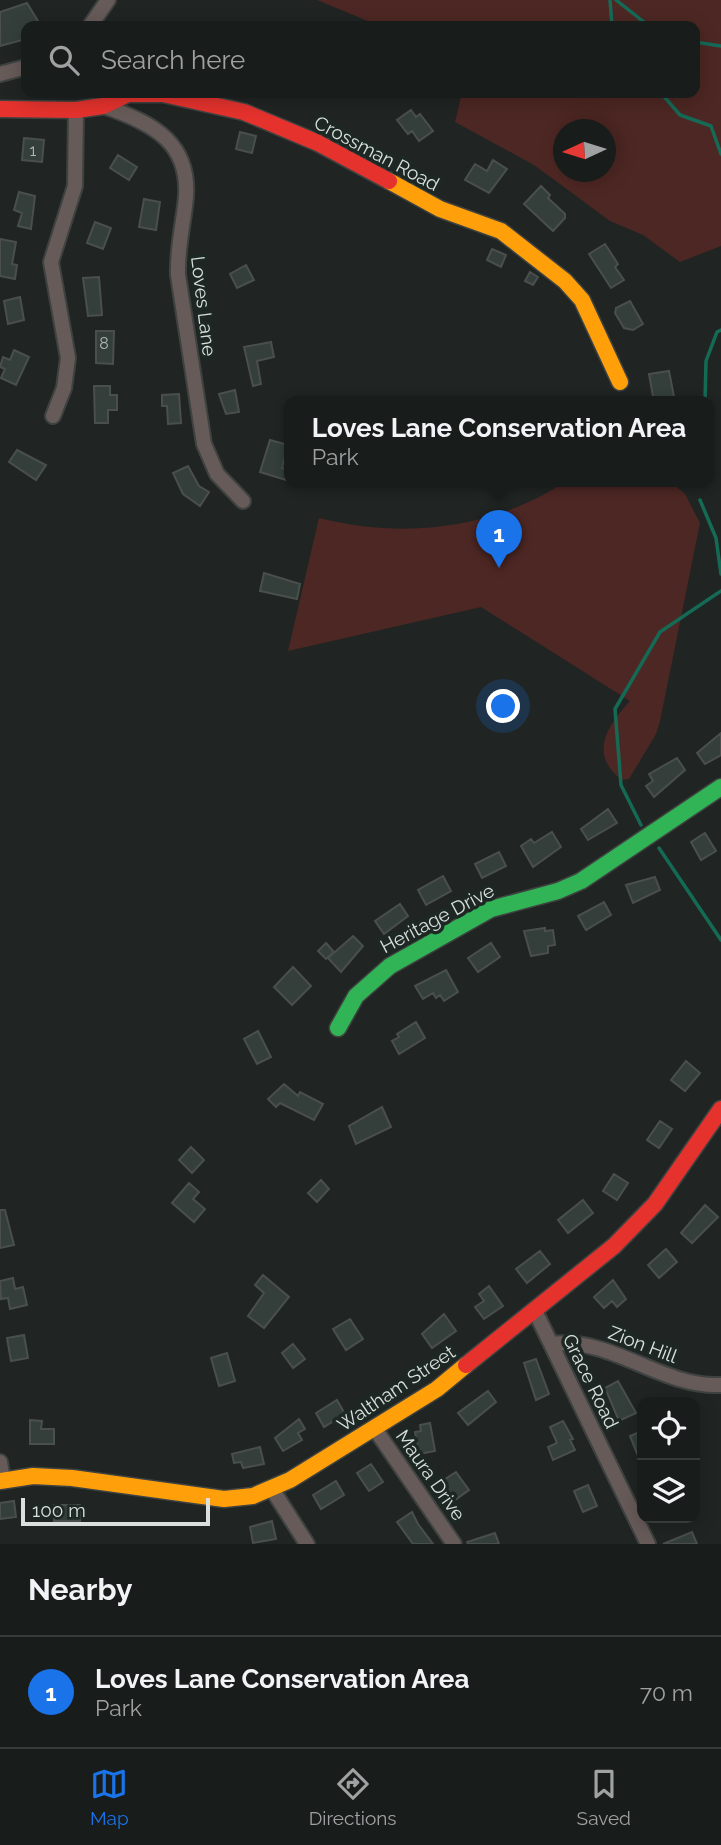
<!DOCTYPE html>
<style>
:root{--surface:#181c1a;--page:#252927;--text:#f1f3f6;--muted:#9fa1a2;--line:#363a39;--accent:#1a73e8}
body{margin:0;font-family:Raleway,sans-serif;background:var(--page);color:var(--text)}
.controls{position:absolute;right:21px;bottom:21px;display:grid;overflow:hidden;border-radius:14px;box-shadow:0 4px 18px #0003}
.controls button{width:63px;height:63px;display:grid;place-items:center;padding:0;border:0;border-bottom:2px solid var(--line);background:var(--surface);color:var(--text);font:35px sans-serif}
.compass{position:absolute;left:553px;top:119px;width:63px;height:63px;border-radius:50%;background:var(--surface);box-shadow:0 4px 18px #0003;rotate:266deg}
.scale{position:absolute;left:21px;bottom:18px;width:189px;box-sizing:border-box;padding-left:7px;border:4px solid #d9e0dd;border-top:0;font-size:19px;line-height:24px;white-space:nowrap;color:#d9e0dd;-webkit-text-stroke:5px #1d2824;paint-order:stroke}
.you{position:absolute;left:504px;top:707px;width:24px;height:24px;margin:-18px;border:5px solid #fff;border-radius:50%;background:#1a73e8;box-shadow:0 0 0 10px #1a73e833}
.badge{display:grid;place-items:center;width:46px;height:46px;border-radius:50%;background:var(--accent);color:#fff;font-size:23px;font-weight:700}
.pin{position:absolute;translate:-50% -58px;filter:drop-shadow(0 2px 4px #0008)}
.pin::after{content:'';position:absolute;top:37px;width:24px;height:21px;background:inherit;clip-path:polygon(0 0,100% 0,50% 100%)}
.popup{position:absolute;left:284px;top:396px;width:430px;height:91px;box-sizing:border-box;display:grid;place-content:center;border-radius:14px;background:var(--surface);filter:drop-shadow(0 2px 5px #0005);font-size:23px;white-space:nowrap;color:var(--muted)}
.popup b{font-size:26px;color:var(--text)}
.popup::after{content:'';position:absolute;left:50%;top:100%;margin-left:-14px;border:14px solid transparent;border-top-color:var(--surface)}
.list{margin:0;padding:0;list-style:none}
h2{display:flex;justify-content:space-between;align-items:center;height:91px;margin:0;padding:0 28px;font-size:30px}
h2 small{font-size:23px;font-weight:400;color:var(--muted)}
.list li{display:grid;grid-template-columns:46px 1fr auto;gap:21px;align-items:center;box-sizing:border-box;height:112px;padding:0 28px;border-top:2px solid var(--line)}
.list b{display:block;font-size:26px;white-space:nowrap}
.list p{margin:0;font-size:23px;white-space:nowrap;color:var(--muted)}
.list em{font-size:23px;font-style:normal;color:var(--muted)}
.icon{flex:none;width:38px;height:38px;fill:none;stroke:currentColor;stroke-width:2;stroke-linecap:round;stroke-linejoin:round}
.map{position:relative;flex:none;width:721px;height:1544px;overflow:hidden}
.search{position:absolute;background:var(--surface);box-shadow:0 4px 18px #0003;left:21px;right:21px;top:21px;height:77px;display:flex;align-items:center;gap:18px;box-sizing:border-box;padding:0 24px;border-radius:14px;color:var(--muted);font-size:26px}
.sheet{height:203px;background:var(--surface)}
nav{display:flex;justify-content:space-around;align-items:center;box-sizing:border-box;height:98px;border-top:2px solid var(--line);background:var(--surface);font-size:19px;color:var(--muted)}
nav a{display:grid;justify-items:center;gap:4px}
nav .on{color:var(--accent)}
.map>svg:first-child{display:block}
</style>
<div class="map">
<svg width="721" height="1544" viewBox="0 0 721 1544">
<rect width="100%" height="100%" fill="#202523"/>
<path fill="#4d2723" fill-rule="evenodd" d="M317,0H721V246L680,262L643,235L610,221L534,165L455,122L462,93H695V26H380ZM564,130H606V172H564Z
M565,482H671L685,494L700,523L660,721L656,734L629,779L622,780C587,754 609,724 630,701L481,607L288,651L319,518C403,539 491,530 565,482Z"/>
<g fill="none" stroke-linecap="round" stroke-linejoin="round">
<path stroke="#156a56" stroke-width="3.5" d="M610,0L612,26
M616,0L649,26
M695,42L721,46
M661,93L680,115L711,126L721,154
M705,402L706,361L717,332L721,330
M700,500L716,538L721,574
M641,825L621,785L615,709L660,632L721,591
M659,848L721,940"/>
</g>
<path fill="#343f3c" stroke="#4a4f4d" stroke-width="2" d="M27,3L41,26H26V39L0,46V12Z
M411,110L416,117L420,114L433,131L419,141L412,131L408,134L397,120Z
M240,132L256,136L252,153L236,149Z
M24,138L44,140L42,162L22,160Z
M118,155L137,167L129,180L110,168Z
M493,160L507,169L489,193L465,180L475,164L487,171Z
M541,186L550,195L548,198L565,214V218L553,231L524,204Z
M19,192L35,196L31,229L18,226L22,213L14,210Z
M144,199L160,202L156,230L139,227Z
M95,222L111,228L103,249L87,243Z
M0,239L16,242L12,264L17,265L15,279L0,276Z
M605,244L618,264L615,267L624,280L611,288L589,254Z
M492,249L506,255L501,267L487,260Z
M246,265L254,280L237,288L230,274Z
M530,272L538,277L533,285L525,281Z
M99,277L102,315L88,316L83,278Z
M20,297L24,320L8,324L4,301Z
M630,301L643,324L633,330L624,328L615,313L616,308Z
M96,331H114L113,364L96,363Z
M271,342L274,357L257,361L261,384L253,386L244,347Z
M14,350L29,357L16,385L1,378L5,369L0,367L3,357L10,360Z
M669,371L675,402H654L649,374Z
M94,386H110V395H117V410H108V423H95Z
M235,390L239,412L226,414L219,394Z
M179,394L181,423L168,424L167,406H162V395Z
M270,440L288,445L282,468L289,470V481L260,472Z
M17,450L46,465L36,480L9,462Z
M188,466L199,486L209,492L200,506L183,494L173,473Z
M264,573L300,584L297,599L260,591Z
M721,733V755L705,764L697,753Z
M677,758L685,770L654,797L646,786L653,781L649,774Z
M608,809L617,823L588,840L581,829Z
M552,832L561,847L533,867L521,846L531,839L534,843Z
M705,833L716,851L701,860L691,842Z
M499,852L506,866L482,878L475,864Z
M443,876L451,891L426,905L418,890Z
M655,877L660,890L633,903L626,885Z
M604,902L611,915L586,930L578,916Z
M400,904L408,916L384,934L375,921Z
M545,928V931L553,930L555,945L548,946V953L531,956L524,931Z
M353,936L363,946L341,972L328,958Z
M326,943L334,952L326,959L318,951Z
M491,943L500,957L478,972L468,958Z
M293,967L311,986L292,1005L274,987Z
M446,970L458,992L444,1001L440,995L436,998L433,993L423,999L415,986Z
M416,1022L425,1038L399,1054L392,1041L399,1037L397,1034Z
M258,1031L271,1057L257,1064L244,1039Z
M686,1061L700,1073L685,1091L671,1080Z
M284,1084L298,1096L300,1092L323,1104L314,1120L280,1103L276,1107L268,1099Z
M382,1107L391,1127L356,1144L349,1126Z
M660,1121L672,1129L659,1148L647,1140Z
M191,1147L204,1160L192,1173L179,1160Z
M614,1174L628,1183L617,1200L603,1191Z
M321,1180L329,1189L317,1202L308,1193Z
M189,1183L199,1192L193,1199L205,1209L194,1222L172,1203Z
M583,1200L593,1213L568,1233L558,1220Z
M705,1205L718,1217L692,1243L681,1233Z
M0,1210H5L14,1245L0,1248Z
M666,1249L677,1262L659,1278L648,1265Z
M540,1251L550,1264L527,1283L516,1269Z
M263,1275L289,1297L264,1328L248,1316L264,1293L255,1285Z
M13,1278L15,1289L23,1287L27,1305L10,1309L8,1298L1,1299L0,1281Z
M613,1280L626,1299L617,1307L612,1301L604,1308L594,1297Z
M489,1286L503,1306L484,1319L475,1307L484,1301L479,1294Z
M444,1314L456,1331L432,1348L422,1334Z
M350,1319L363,1339L346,1350L333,1329Z
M24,1335L28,1358L11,1361L7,1338Z
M293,1344L305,1359L293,1368L282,1353Z
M227,1353L235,1381L219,1386L211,1358Z
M536,1359L549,1394L536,1400L524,1363Z
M618,1381L636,1413L619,1421L605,1388Z
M488,1391L496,1402L468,1425L458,1413Z
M337,1400L345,1414L324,1427L316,1413Z
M299,1419L305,1429L298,1433L302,1440L283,1451L275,1438Z
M30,1420L42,1421L41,1429H54V1444H30Z
M563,1421L573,1439L570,1440L575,1450L553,1460L548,1447L557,1443L550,1427Z
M430,1423L435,1451L419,1454L415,1432L421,1431L420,1425Z
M642,1431V1466L630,1436Z
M260,1447L264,1464L243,1468L241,1462L234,1463L232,1454Z
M371,1464L383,1482L369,1491L357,1473Z
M456,1472L469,1490L455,1500L442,1481Z
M336,1481L344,1495L321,1509L313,1495Z
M588,1485L597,1506L583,1512L574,1491Z
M14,1501L16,1517L0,1519V1503Z
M54,1505H80V1521H54Z
M412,1512L418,1524L433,1544H413L397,1522Z
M272,1521L276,1539L253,1543L250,1527Z
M692,1532L697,1544H663Z
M495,1533L499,1544H468L467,1542Z"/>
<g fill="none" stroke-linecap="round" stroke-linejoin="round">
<defs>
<path id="street" d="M90,26L108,0
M0,74L26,67
M103,106C154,123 194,144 185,206C182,230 177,251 178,275L204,444L217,474L243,501
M53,416L64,388L68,358L51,262L75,186L76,110
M535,1311L648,1544
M552,1344C613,1337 662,1388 721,1385
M375,1429L454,1544
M0,1462L3,1481
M272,1489L307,1544"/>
<path id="fast" d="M338,1028L356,996L390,966L491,909L558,891L581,881L721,787"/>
<path id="slow" d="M389,181L440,209L501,231L565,281L582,300L620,382
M0,1481L33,1476L72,1478L224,1499L253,1496L290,1480L437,1389L466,1365"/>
<path id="jam" d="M0,109L76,110L103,106L128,94H163L244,112L318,143L389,181
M466,1365L614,1246L655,1204L721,1109"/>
</defs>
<use href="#street" stroke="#3e4241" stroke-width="18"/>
<use href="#fast" stroke="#3e4241" stroke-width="19"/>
<use href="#slow" stroke="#3e4241" stroke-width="19"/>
<use href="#jam" stroke="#3e4241" stroke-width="19"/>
<use href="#street" stroke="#675b59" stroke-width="14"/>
<use href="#fast" stroke="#30b455" stroke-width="16"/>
<use href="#slow" stroke="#ff9f0a" stroke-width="16"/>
<use href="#jam" stroke="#e5322d" stroke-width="16"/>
</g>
<g text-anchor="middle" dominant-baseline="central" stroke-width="7" stroke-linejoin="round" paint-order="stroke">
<g font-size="16" fill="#b0b8b5">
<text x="33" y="150">1</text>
<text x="104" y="343">8</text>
</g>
<g font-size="19" fill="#d9e0dd" stroke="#1d2824">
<text transform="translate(377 153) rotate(28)">Crossman Road</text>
<text transform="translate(204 306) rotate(83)">Loves Lane</text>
<text transform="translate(437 918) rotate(-28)">Heritage Drive</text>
<text transform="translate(643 1344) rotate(21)">Zion Hill</text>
<text transform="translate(591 1381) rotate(64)">Grace Road</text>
<text transform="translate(396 1388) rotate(-34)">Waltham Street</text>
<text transform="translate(431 1475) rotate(55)">Maura Drive</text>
</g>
</g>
</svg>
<div class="controls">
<button><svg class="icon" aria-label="locate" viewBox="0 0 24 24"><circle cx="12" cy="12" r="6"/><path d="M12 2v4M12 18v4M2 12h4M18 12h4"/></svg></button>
<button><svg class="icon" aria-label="layers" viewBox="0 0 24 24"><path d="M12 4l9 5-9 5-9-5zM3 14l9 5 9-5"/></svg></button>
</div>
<svg class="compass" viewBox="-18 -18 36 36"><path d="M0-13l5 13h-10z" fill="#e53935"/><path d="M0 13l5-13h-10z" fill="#9fa1a2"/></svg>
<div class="scale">100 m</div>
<div class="you"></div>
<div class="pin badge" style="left:499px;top:568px">1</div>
<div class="popup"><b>Loves Lane Conservation Area</b>Park</div>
<div class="search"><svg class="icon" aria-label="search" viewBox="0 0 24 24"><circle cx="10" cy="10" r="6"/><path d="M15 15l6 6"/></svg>Search here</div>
</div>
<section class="sheet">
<h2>Nearby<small></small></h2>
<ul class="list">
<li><span class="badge">1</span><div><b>Loves Lane Conservation Area</b><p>Park</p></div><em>70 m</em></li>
</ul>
</section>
<nav>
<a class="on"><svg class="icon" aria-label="map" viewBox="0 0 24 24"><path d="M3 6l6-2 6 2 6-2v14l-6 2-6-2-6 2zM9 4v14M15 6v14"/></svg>Map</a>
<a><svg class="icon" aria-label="directions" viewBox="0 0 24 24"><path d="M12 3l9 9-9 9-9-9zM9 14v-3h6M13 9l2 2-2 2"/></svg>Directions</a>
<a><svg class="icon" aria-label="saved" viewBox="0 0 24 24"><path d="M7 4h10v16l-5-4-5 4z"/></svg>Saved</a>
</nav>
